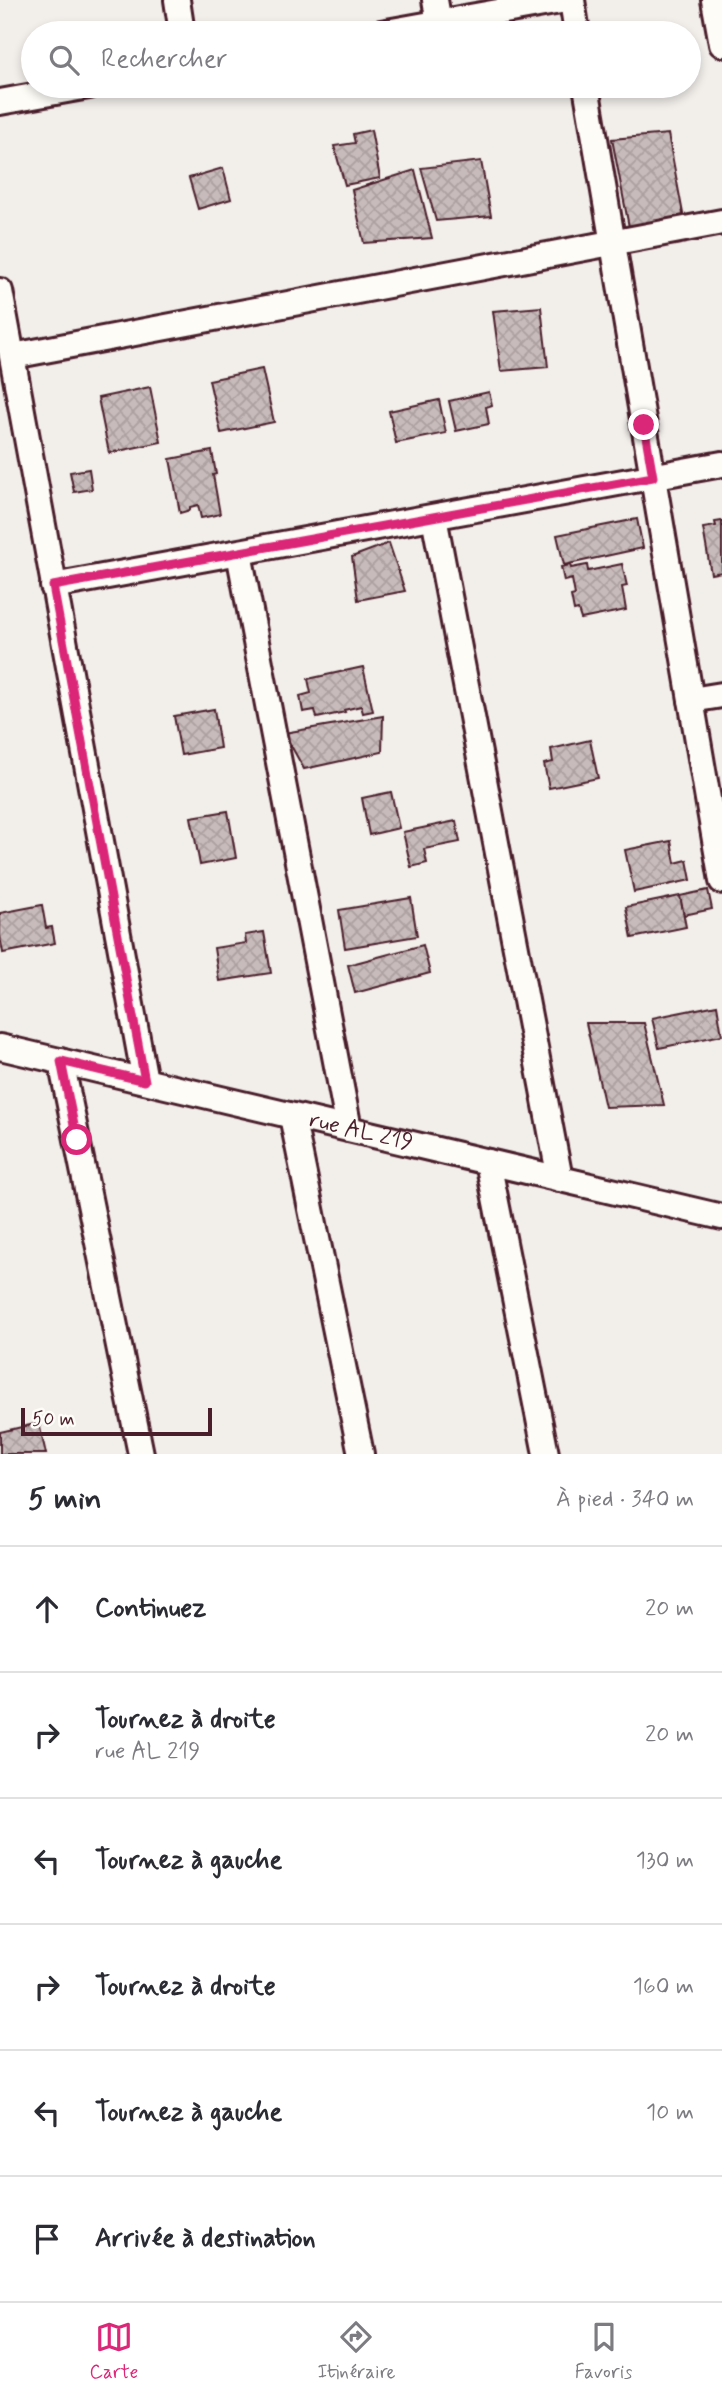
<!DOCTYPE html>
<html lang="fr">
<meta charset="utf-8">
<style>
:root{--surface:#fff;--page:#f2f2f3;--text:#2b2b33;--muted:#7c7c81;--line:#e1e1e2;--accent:#db2777}
body{margin:0;font-family:Mynerve,sans-serif;background:var(--page);color:var(--text)}
.scale{position:absolute;left:21px;bottom:18px;width:191px;box-sizing:border-box;padding-left:7px;border:4px solid #4a1f2b;border-top:0;font-size:19px;line-height:24px;white-space:nowrap;color:#4a1f2b;-webkit-text-stroke:5px #fdfcf7;paint-order:stroke}
.stop{position:absolute;width:21px;height:21px;margin:-16px;border:5px solid #db2777;border-radius:50%;background:#fff}
.stop.end{background:#db2777;border-color:#fff;box-shadow:0 2px 7px #0008}
.list{margin:0;padding:0;list-style:none}
h2{display:flex;justify-content:space-between;align-items:center;height:91px;margin:0;padding:0 28px;font-size:30px}
h2 small{font-size:23px;font-weight:400;color:var(--muted)}
.list li{display:grid;grid-template-columns:46px 1fr auto;gap:21px;align-items:center;box-sizing:border-box;height:126px;padding:0 28px;border-top:2px solid var(--line)}
.list b{display:block;font-size:26px;white-space:nowrap}
.list p{margin:0;font-size:23px;white-space:nowrap;color:var(--muted)}
.list em{font-size:23px;font-style:normal;color:var(--muted)}
.icon{flex:none;width:38px;height:38px;fill:none;stroke:currentColor;stroke-width:2;stroke-linecap:round;stroke-linejoin:round}
.map{position:relative;flex:none;width:722px;height:1454px;overflow:hidden}
.search{position:absolute;background:var(--surface);box-shadow:0 4px 10px #0003;left:21px;right:21px;top:21px;height:77px;display:flex;align-items:center;gap:18px;box-sizing:border-box;padding:0 24px;border-radius:38px;color:var(--muted);font-size:26px}
.sheet{height:847px;background:var(--surface)}
nav{display:flex;justify-content:space-around;align-items:center;box-sizing:border-box;height:98px;border-top:2px solid var(--line);background:var(--surface);font-size:19px;color:var(--muted)}
nav a{display:grid;justify-items:center;gap:4px}
nav .on{color:var(--accent)}
.map>svg:first-child{display:block}
</style>
<div class="map">
<svg width="722" height="1454" viewBox="0 0 722 1454">
<defs>
<pattern id="building-cross-hatch" width="8" height="8" patternUnits="userSpaceOnUse" patternTransform="scale(1.75)"><rect width="8" height="8" fill="#c8bbbb"/><path d="M0 0l8 8M0 8l8-8" fill="none" stroke="#ada0a1"/></pattern>
</defs>
<rect width="100%" height="100%" fill="#f2efeb"/>
<filter id="ink" filterUnits="userSpaceOnUse"><feTurbulence type="fractalNoise" baseFrequency=".0143" numOctaves="2"/><feDisplacementMap in="SourceGraphic" scale="14" xChannelSelector="R" yChannelSelector="G"/><feConvolveMatrix kernelMatrix="1 2 1 2 8 2 1 2 1" color-interpolation-filters="sRGB"/></filter>
<g filter="url(#ink)">
<path fill="url(#building-cross-hatch)" stroke="#4a1f2b" stroke-width="2" d="M371,130L380,178L345,185L334,146L355,143L353,134Z
M668,134L684,219L629,227L612,139Z
M481,161L491,216L436,221L421,168Z
M223,168L231,199L198,209L189,178Z
M415,170L432,238L364,243L352,190Z
M541,307L548,367L501,371L493,311Z
M262,369L274,422L221,433L209,380Z
M150,387L161,442L109,453L98,398Z
M489,392L492,405L486,407L489,424L456,431L449,401Z
M439,400L446,433L396,443L389,411Z
M212,451L216,474L213,475L220,514L201,518L198,505L190,507V510L180,513L170,459Z
M89,469L92,489L74,492L70,472Z
M637,519L643,548L564,565L557,535Z
M722,521V572L711,574L703,528L716,526L715,522Z
M389,543L405,591L358,600L352,557Z
M622,564L627,586L622,587L626,610L581,619L578,610L574,611L571,596L575,595L572,579L564,581L561,567L570,565L571,568L587,565L588,571Z
M363,667L373,711L363,713L361,706L344,710L345,712L317,718L315,710L303,712L300,696L311,693L308,679Z
M214,709L220,748L181,755L174,716Z
M383,716L382,752L304,769L284,733Z
M590,740L598,778L549,788L544,764L553,762L551,749Z
M391,792L399,828L369,835L362,798Z
M228,811L236,858L200,865L191,817Z
M456,821L460,842L424,849L427,863L411,867L403,832Z
M671,841L675,863L687,860L691,880L634,892L625,850Z
M708,890L712,909L684,915L680,896Z
M680,896L686,927L632,938L626,907Z
M411,898L417,936L345,948L339,910Z
M42,905L46,928L52,927L55,943L3,953L0,936V913Z
M264,932L271,973L219,981L214,948L246,943L245,935Z
M423,945L430,973L355,993L348,965Z
M717,1005L722,1035L659,1048L652,1018Z
M586,1023H644L664,1105L605,1107Z
M39,1423L46,1454H0V1432Z"/>
<g fill="none" stroke-linecap="round" stroke-linejoin="round">
<defs>
<g id="street">
<path d="M177,0L182,33"/>
<path d="M435,0L439,23"/>
<path d="M572,0L577,33"/>
<path d="M714,0L722,44"/>
<path d="M381,33L566,0"/>
<path d="M586,86L722,881"/>
<path d="M0,102L89,86"/>
<path d="M0,291L145,1081"/>
<path d="M13,356L722,222"/>
<path d="M434,517L560,1179"/>
<path d="M239,553L349,1129"/>
<path d="M53,586L722,464"/>
<path d="M691,700L722,695"/>
<path id="s1" d="M0,1047L722,1217"/>
<path d="M61,1061L141,1454"/>
<path d="M292,1116L361,1454"/>
<path d="M488,1162L546,1454"/>
</g>
</defs>
<use href="#street" stroke="#4a1f2b" stroke-width="30"/>
<use href="#street" stroke="#fdfcf7" stroke-width="24"/>
</g>
</g>
<g fill="none" stroke-linecap="round" stroke-linejoin="round" filter="url(#ink)">
<path stroke="#db2777" stroke-width="9" d="M77,1140L61,1061L145,1081L53,586L653,477L644,425"/>
</g>
<g text-anchor="middle" dominant-baseline="central" stroke-width="6" stroke-linejoin="round" paint-order="stroke">
<g font-size="23" fill="#4a1f2b" stroke="#fdfcf7">
<text stroke="none"><textPath href="#s1" startOffset="371">rue AL 219</textPath></text>
</g>
</g>
</svg>
<div class="scale">50 m</div>
<div class="stop" style="left:77px;top:1140px"></div>
<div class="stop end" style="left:644px;top:425px"></div>
<div class="search"><svg class="icon" aria-label="search" viewBox="0 0 24 24"><circle cx="10" cy="10" r="6"/><path d="M15 15l6 6"/></svg>Rechercher</div>
</div>
<section class="sheet">
<h2>5 min<small>À pied · 340 m</small></h2>
<ul class="list">
<li><svg class="icon" aria-label="ahead" viewBox="0 0 24 24"><path d="M12 20V5M6 11l6-6 6 6"/></svg><div><b>Continuez</b></div><em>20 m</em></li>
<li><svg class="icon" aria-label="right" viewBox="0 0 24 24"><path d="M7 20v-9h11M14 6l5 5-5 5"/></svg><div><b>Tournez à droite</b><p>rue AL 219</p></div><em>20 m</em></li>
<li><svg class="icon" aria-label="left" viewBox="0 0 24 24"><path d="M17 20v-9H6M10 6l-5 5 5 5"/></svg><div><b>Tournez à gauche</b></div><em>130 m</em></li>
<li><svg class="icon" aria-label="right" viewBox="0 0 24 24"><path d="M7 20v-9h11M14 6l5 5-5 5"/></svg><div><b>Tournez à droite</b></div><em>160 m</em></li>
<li><svg class="icon" aria-label="left" viewBox="0 0 24 24"><path d="M17 20v-9H6M10 6l-5 5 5 5"/></svg><div><b>Tournez à gauche</b></div><em>10 m</em></li>
<li><svg class="icon" aria-label="arrive" viewBox="0 0 24 24"><path d="M6 21V4h12l-3 4 3 4H6"/></svg><div><b>Arrivée à destination</b></div></li>
</ul>
</section>
<nav>
<a class="on"><svg class="icon" aria-label="map" viewBox="0 0 24 24"><path d="M3 6l6-2 6 2 6-2v14l-6 2-6-2-6 2zM9 4v14M15 6v14"/></svg>Carte</a>
<a><svg class="icon" aria-label="directions" viewBox="0 0 24 24"><path d="M12 3l9 9-9 9-9-9zM9 14v-3h6M13 9l2 2-2 2"/></svg>Itinéraire</a>
<a><svg class="icon" aria-label="saved" viewBox="0 0 24 24"><path d="M7 4h10v16l-5-4-5 4z"/></svg>Favoris</a>
</nav>
